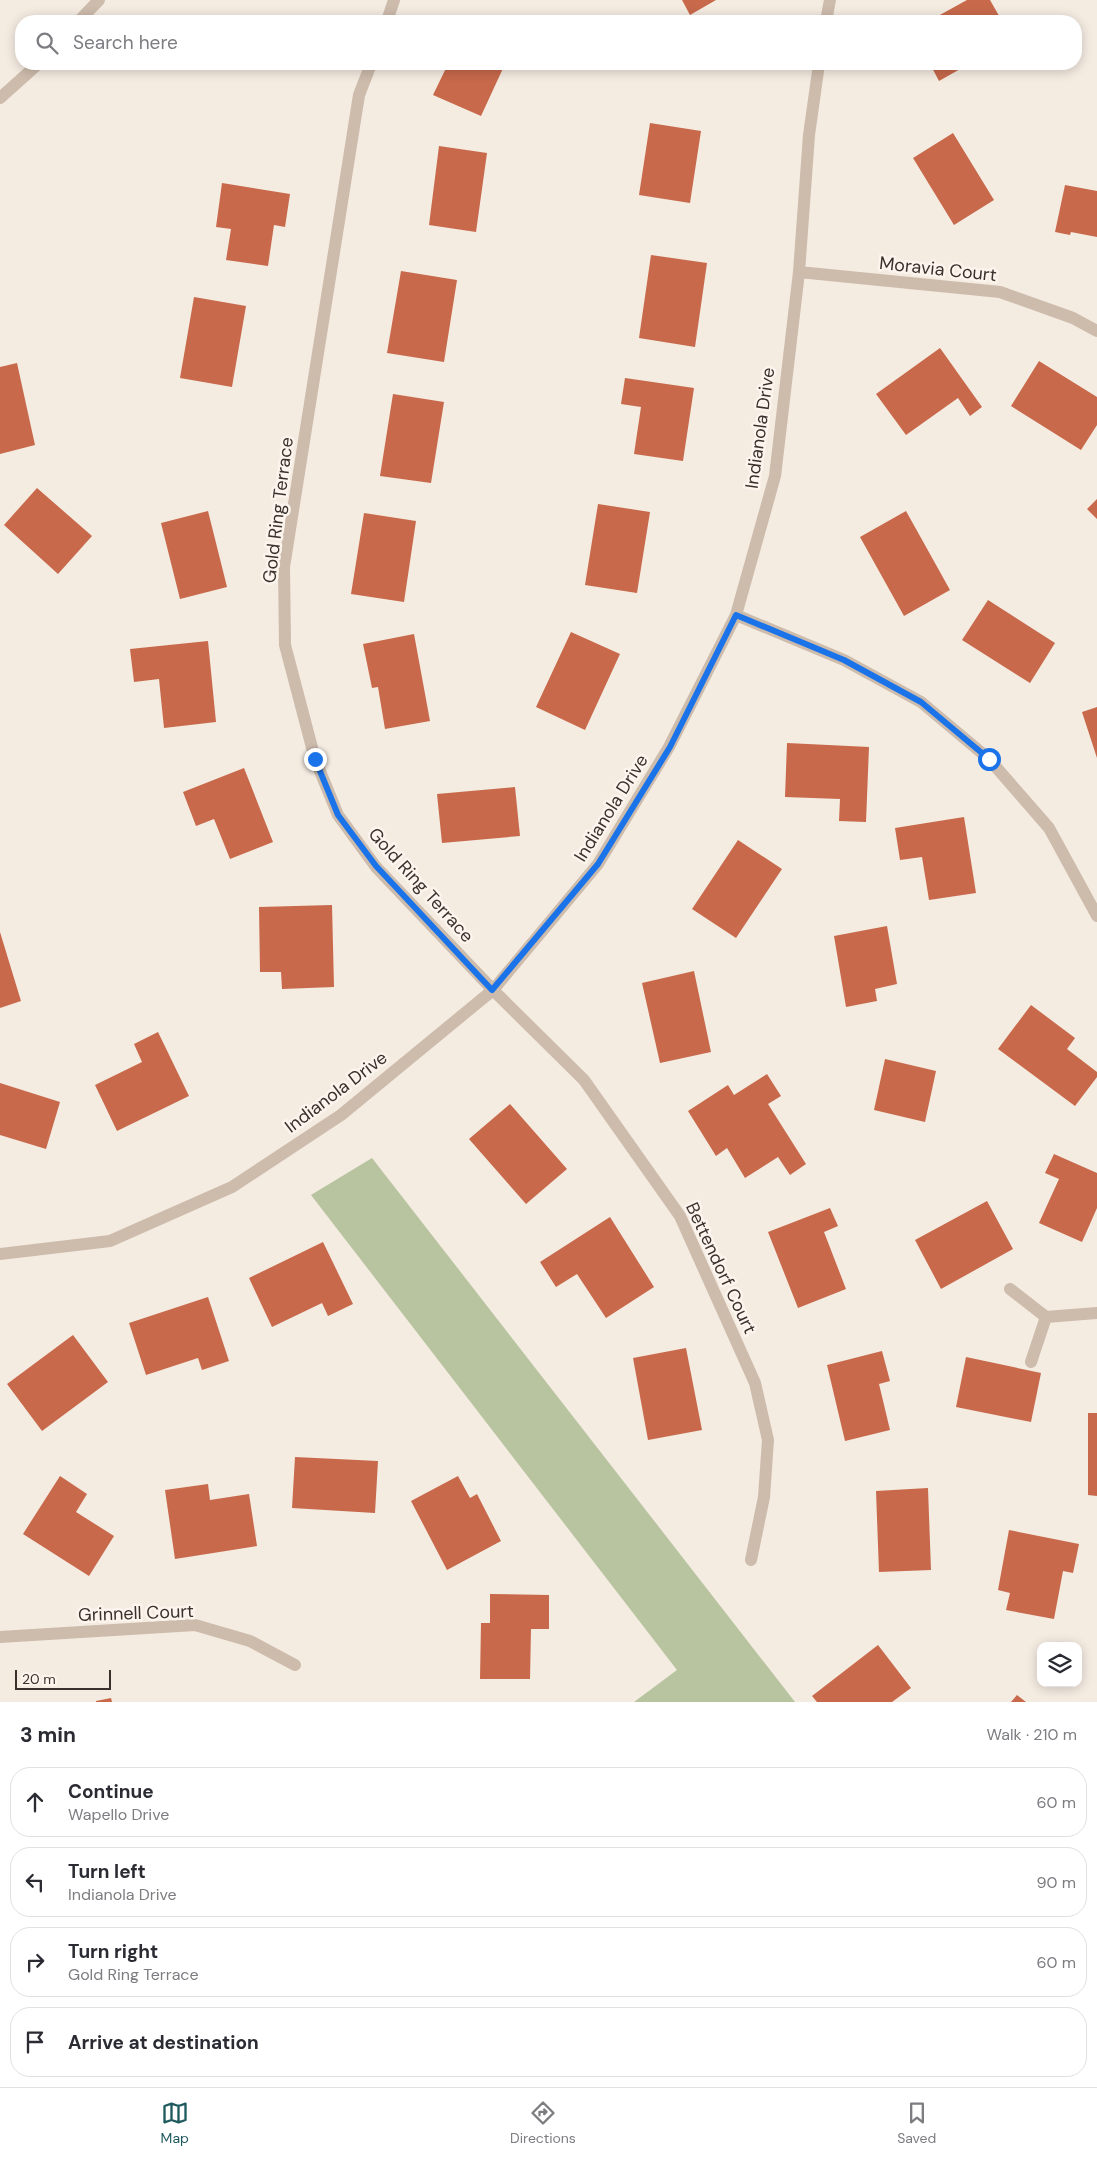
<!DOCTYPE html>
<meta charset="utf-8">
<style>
:root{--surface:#fff;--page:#f7f7f7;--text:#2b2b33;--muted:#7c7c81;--line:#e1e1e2;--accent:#1f5a5e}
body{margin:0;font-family:"DM Sans",sans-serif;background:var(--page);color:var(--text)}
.controls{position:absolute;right:15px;bottom:15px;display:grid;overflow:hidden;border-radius:10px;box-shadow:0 2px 12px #0003}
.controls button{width:45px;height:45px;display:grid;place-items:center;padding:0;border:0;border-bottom:1px solid var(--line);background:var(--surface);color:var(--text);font:25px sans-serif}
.scale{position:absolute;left:15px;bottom:12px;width:96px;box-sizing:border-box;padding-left:5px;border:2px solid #3b302b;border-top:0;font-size:14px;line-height:18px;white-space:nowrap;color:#3b302b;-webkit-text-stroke:4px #fbf5ee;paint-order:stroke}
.stop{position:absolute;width:15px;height:15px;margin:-11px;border:4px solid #1a73e8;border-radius:50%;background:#fff}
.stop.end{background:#1a73e8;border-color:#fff;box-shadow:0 1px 5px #0008}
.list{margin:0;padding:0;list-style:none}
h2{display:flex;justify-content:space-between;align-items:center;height:65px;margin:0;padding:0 20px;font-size:21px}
h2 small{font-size:16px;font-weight:400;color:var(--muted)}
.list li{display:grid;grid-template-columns:32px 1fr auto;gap:15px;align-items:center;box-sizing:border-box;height:70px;margin:0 10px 10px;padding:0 10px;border:1px solid var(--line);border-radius:20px}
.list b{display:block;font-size:19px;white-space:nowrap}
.list p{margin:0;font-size:16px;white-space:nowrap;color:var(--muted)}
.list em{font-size:16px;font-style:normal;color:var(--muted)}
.icon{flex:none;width:28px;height:28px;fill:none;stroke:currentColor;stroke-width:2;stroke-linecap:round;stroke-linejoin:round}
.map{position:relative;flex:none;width:1097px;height:1702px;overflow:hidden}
.search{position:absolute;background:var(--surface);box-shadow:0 2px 12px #0003;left:15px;right:15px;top:15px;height:55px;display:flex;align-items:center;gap:12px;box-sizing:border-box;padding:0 18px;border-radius:20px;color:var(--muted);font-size:19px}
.sheet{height:385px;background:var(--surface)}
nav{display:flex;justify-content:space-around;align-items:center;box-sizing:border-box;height:70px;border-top:1px solid var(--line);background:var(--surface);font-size:14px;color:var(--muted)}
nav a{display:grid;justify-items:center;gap:2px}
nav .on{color:var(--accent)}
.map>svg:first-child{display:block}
</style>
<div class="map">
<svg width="1097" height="1702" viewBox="0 0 1097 1702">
<rect width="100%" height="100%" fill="#f4ebe1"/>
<path fill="#b8c4a0" d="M372,1158L795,1702H634L677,1670L311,1195Z"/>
<path fill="#c8694b" d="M682,0H716L690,15Z
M967,0H990L1002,21H929Z
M448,64H505L481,116L433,95Z
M930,64H969L939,81Z
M650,123L701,131L690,203L639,195Z
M953,133L994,200L954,225L913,158Z
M439,146L487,153L476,232L429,225Z
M222,183L290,194L285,227L274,225L268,266L226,260L231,229L216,227Z
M1065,185L1097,191V237L1071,232L1070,235L1055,232Z
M651,255L707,263L695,347L639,338Z
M401,271L457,280L444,362L387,353Z
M194,297L246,306L232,387L180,378Z
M940,348L982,407L970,416L958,398L906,435L876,394Z
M1039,361L1097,397V425L1081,450L1011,406Z
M17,363L35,445L0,454V367Z
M625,378L694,388L683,461L634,454L641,407L621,404Z
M393,394L444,402L431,483L380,476Z
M37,488L92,536L58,574L4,525Z
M1097,499V519L1087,509Z
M598,504L650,512L637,593L585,585Z
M208,511L227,587L180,599L161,523Z
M906,511L950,590L904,616L860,537Z
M364,513L416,521L404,602L351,594Z
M988,600L1055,643L1030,683L962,640Z
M571,632L620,654L585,730L536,707Z
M414,634L430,721L385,729L378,687L372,688L363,644Z
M208,641L216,722L164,728L159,679L134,682L130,649Z
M1097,707V758L1082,712Z
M787,743L869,747L866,822L839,821L840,799L785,797Z
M244,768L273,842L230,859L214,819L196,826L183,792Z
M515,787L520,836L442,843L437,794Z
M964,817L976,893L929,900L922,857L900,860L895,828Z
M738,840L782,869L736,938L692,909Z
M332,905L334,987L282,989L281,972H260L259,907Z
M887,926L897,984L875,989L877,1001L846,1007L834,936Z
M0,932L21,1001L0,1008Z
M694,971L711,1052L660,1063L642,983Z
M1031,1005L1075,1038L1067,1049L1097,1072V1077L1075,1106L998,1049Z
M158,1032L189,1096L117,1131L95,1085L142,1062L134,1044Z
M885,1059L936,1071L925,1122L874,1110Z
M767,1074L781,1096L768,1104L806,1164L790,1175L778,1157L745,1178L727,1148L716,1156L688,1111L728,1085L734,1095Z
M0,1083L60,1102L46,1149L0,1135Z
M510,1104L567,1169L526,1204L469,1139Z
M1054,1154L1097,1173V1208L1082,1242L1039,1223L1059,1179L1045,1173Z
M987,1201L1013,1249L941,1289L915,1240Z
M830,1208L838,1226L824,1232L846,1289L798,1308L768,1232Z
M610,1217L654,1287L606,1318L577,1274L556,1287L540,1262Z
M323,1242L353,1304L328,1316L322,1303L272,1327L249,1278Z
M208,1297L229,1361L202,1370L198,1358L146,1375L129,1323Z
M73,1335L108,1382L42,1431L7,1384Z
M686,1348L702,1430L648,1440L633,1358Z
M882,1351L890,1381L879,1384L890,1430L845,1441L827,1365Z
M966,1357L1041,1373L1031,1422L956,1407Z
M1088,1413H1097V1496L1088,1495Z
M295,1457L378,1461L375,1513L292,1508Z
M60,1476L87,1494L76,1512L114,1536L89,1576L23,1534Z
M458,1476L470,1498L477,1494L501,1541L447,1570L411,1501Z
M208,1484L210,1500L249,1494L257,1546L175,1559L165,1490Z
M928,1488L931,1570L879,1572L876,1491Z
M1009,1530L1079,1544L1073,1573L1063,1571L1054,1619L1006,1610L1010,1593L998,1590Z
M490,1594L549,1595V1629H531L530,1679H480L481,1623H490Z
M878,1645L911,1688L892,1702H817L812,1696Z
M1017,1695L1026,1702H1011Z
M111,1698L112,1702H96V1701Z"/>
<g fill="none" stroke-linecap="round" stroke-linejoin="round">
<path stroke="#cdbbac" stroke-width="12" d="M79,21L99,0
M387,21L394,0
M826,21L830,0
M371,64L359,95L284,567L285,645L315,759L338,815L376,867L493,990L584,1080L680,1216L755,1383L768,1440L764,1497L751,1560
M0,98L38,64
M799,272L1000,292L1073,318L1097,331
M736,615L844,660L921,702L989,759L1049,828L1097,916
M0,1254L110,1241L232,1187L341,1115L493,990L598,864L669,747L736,615L775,476L799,272L809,135L819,64
M1010,1289L1046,1317
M1031,1362L1046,1317L1097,1313
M0,1637L195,1625L250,1641L295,1665"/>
</g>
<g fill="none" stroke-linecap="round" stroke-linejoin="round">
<path stroke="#1a73e8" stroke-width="6" d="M315,759L338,815L376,866L492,990L598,864L670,747L736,615L844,660L921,702L989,759"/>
</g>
<g text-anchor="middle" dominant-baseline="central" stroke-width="5" stroke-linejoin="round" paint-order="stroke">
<g font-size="18" fill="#3b302b" stroke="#fbf5ee">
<text transform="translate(938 269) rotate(6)">Moravia Court</text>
<text transform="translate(760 428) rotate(-82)">Indianola Drive</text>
<text transform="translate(278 510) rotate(-83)">Gold Ring Terrace</text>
<text transform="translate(611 808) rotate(-58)">Indianola Drive</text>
<text transform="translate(421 885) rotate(48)">Gold Ring Terrace</text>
<text transform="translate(336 1092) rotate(-37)">Indianola Drive</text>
<text transform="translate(721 1268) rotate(65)">Bettendorf Court</text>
<text transform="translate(136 1613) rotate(-2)">Grinnell Court</text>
</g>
</g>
</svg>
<div class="controls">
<button><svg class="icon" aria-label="layers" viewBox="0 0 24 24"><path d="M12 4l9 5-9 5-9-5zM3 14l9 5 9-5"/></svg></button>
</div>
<div class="scale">20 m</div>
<div class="stop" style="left:989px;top:759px"></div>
<div class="stop end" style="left:315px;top:759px"></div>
<div class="search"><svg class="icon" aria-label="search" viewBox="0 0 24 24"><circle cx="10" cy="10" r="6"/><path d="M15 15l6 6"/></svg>Search here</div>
</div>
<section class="sheet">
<h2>3 min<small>Walk · 210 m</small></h2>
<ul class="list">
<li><svg class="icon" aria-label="ahead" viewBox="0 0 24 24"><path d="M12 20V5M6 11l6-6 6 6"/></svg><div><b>Continue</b><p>Wapello Drive</p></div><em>60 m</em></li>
<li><svg class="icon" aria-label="left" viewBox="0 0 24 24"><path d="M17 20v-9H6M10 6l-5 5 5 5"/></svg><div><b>Turn left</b><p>Indianola Drive</p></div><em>90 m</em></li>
<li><svg class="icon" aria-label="right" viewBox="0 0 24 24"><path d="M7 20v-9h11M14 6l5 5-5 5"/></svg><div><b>Turn right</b><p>Gold Ring Terrace</p></div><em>60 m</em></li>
<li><svg class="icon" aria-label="arrive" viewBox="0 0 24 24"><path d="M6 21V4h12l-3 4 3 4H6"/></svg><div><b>Arrive at destination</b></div></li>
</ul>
</section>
<nav>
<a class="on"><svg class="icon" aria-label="map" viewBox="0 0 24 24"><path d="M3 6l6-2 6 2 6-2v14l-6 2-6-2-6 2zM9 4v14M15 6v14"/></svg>Map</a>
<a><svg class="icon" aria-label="directions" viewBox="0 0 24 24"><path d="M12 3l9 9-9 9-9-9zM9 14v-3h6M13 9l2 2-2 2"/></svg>Directions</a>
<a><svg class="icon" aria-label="saved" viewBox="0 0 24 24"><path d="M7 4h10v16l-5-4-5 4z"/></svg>Saved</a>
</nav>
